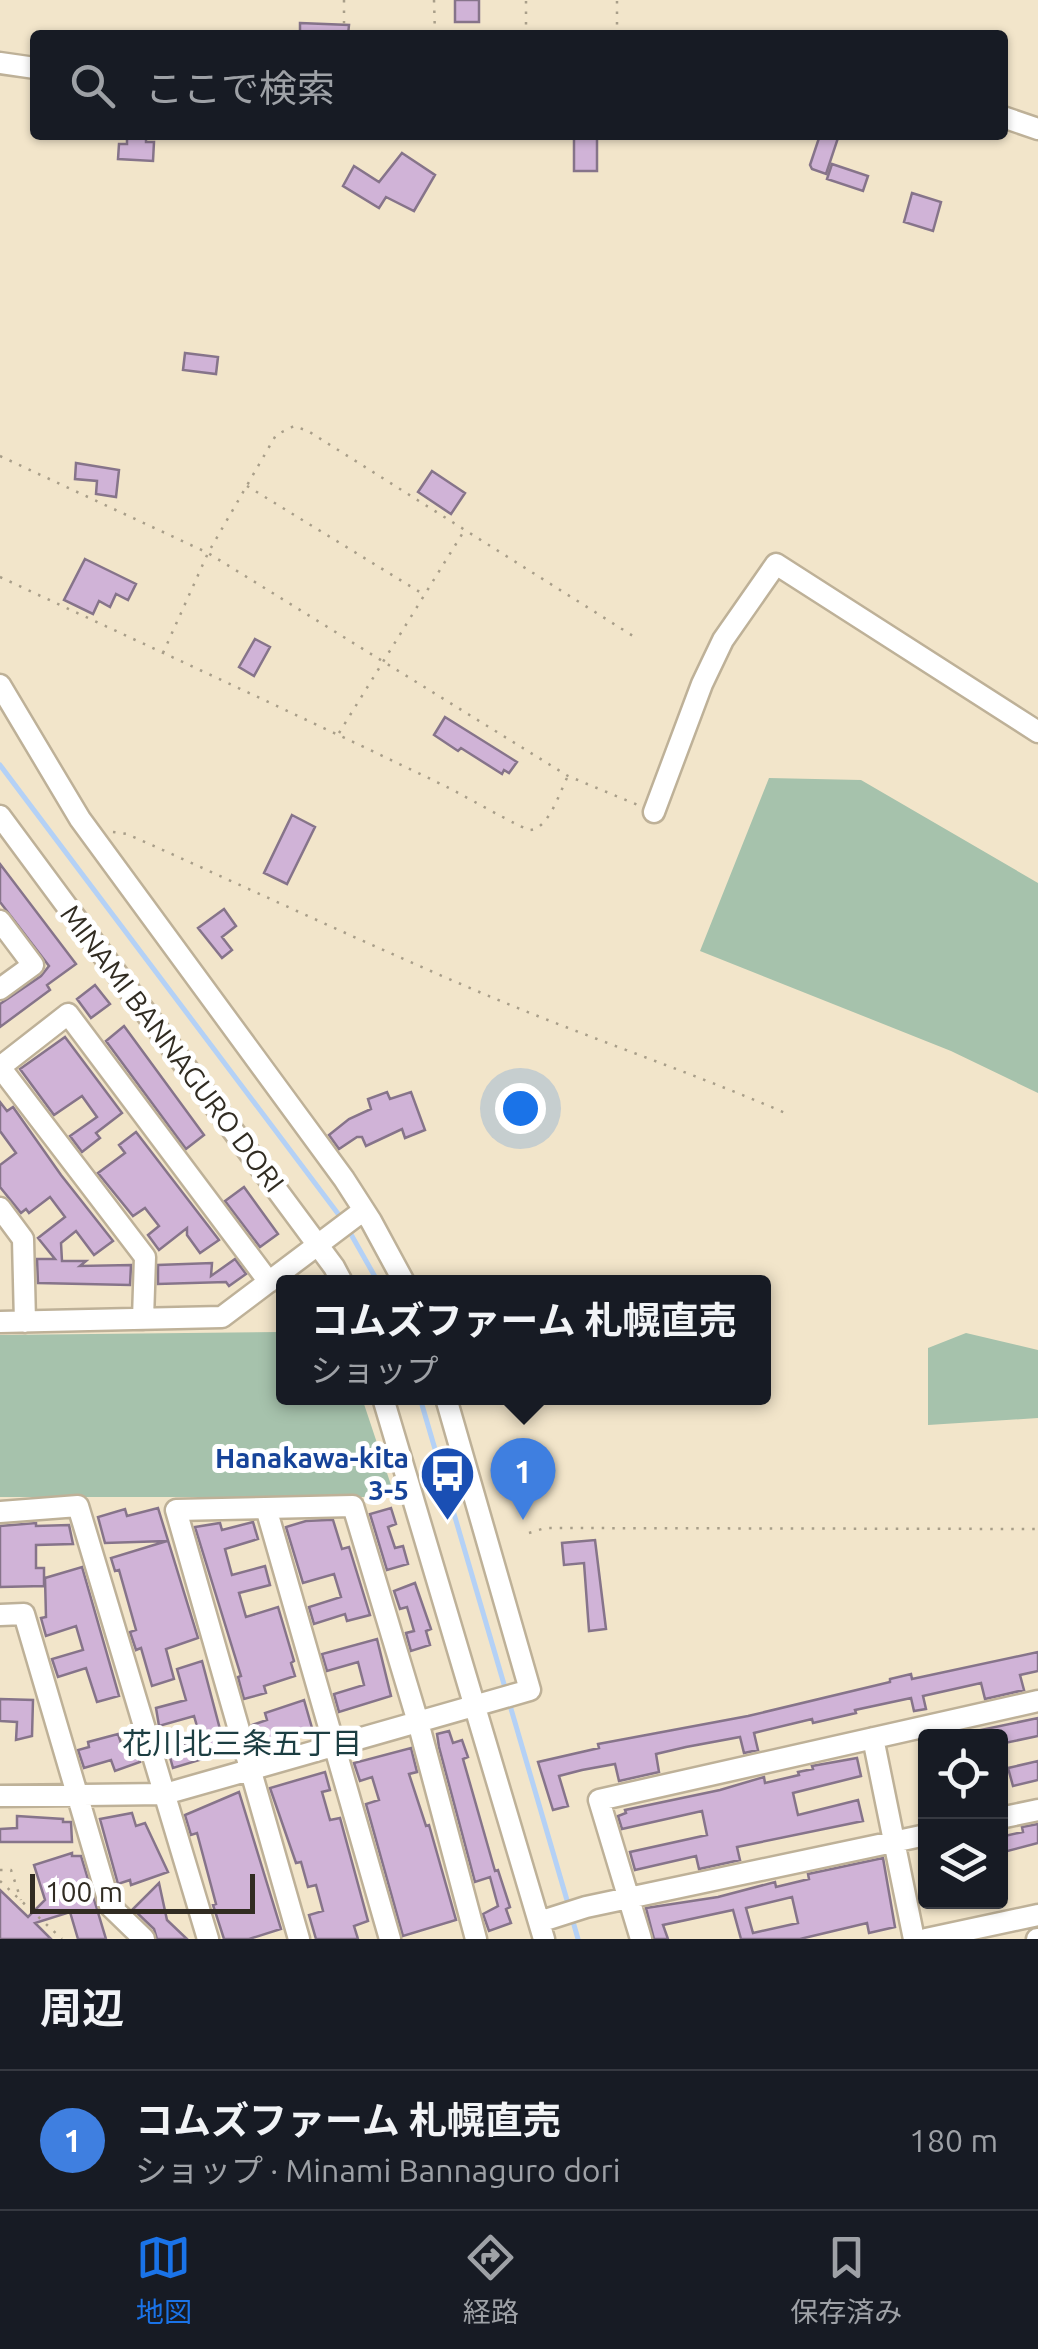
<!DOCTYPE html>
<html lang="ja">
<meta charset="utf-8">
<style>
:root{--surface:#171b24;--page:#20242c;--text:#f1f3f6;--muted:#9ea1a6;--line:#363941;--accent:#1a73e8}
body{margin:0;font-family:Ubuntu,"Noto Sans JP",sans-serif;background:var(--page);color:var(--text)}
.controls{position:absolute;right:30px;bottom:30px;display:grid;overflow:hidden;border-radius:10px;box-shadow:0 2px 8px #0004}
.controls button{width:90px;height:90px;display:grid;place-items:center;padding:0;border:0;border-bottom:2px solid var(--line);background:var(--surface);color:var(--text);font:50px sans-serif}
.scale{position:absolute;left:30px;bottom:25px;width:225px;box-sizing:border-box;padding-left:10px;border:5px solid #312c22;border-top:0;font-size:28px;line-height:35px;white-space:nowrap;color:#312c22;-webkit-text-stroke:8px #fff;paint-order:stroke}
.you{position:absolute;left:520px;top:1108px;width:35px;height:35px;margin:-25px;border:8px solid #fff;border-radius:50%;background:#1a73e8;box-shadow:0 0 0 15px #1a73e833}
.badge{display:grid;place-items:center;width:65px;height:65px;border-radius:50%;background:var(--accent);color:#fff;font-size:32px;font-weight:700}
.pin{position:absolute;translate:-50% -82px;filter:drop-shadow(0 2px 5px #0008)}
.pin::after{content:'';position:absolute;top:52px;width:35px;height:30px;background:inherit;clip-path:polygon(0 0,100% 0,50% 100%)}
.popup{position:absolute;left:276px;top:1275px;width:495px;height:130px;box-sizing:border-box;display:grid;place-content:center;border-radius:10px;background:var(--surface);filter:drop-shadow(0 2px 8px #0005);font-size:32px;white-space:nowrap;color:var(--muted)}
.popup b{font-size:38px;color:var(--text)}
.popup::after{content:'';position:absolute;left:50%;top:100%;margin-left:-20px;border:20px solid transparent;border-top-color:var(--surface)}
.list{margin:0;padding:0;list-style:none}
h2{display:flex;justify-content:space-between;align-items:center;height:130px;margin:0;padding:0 40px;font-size:42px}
h2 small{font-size:32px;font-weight:400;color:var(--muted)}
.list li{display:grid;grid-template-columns:65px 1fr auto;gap:30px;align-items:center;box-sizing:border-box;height:140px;padding:0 40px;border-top:2px solid var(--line)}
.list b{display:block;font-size:38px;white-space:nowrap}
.list p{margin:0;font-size:32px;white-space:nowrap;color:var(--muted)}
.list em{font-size:32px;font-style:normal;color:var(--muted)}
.icon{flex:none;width:55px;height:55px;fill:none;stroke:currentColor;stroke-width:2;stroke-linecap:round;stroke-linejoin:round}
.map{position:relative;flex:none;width:1038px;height:1939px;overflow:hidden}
.search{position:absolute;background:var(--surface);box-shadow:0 2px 8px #0004;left:30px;right:30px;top:30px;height:110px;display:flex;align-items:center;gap:25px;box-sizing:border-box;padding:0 35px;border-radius:10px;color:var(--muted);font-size:38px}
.sheet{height:270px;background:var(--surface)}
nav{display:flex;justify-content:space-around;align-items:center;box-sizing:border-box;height:140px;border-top:2px solid var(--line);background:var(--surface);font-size:28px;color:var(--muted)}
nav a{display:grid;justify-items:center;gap:5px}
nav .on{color:var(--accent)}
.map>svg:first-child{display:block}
</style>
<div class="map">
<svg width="1038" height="1939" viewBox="0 0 1038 1939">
<rect width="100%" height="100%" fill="#f2e5ca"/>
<path fill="#a6c2ac" d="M769,778L861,780L1038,883V1093L951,1051L700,951Z
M283,1332V1398H362L395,1497H0V1335Z
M966,1333L1038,1350V1418L928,1425V1348Z"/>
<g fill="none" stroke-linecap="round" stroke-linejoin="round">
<path stroke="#b4d1f6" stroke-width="5" d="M0,765L342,1219
M348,1229L378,1282
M420,1398L506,1691
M509,1702L569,1907
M572,1918L578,1939"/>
</g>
<path fill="#d0b3d7" stroke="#86748a" stroke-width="2.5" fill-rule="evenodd" d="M455,0H479V22H455Z
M300,23L349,25L348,35H300Z
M127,135H146V142H154L153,161L118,159L119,144H127Z
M574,135H597V171H574Z
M820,135H839L826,174L812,169L810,165Z
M402,153L435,175L414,211L386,197L379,208L343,186L354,166L379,182Z
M832,164L868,176L863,191L827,179Z
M912,193L941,202L933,231L904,222Z
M185,353L218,357L216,374L183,370Z
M76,463L119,470L116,497L96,494L97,481L75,479Z
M432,471L465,493L451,514L418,492Z
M85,559L136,584L128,600L116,594L110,607L99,601L93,614L64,600Z
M255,639L270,647L254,676L239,667Z
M445,717L517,762L509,773L504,770L502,774L461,748L458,751L434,735Z
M292,815L315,827L287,884L264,873Z
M0,864L76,964L47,985L50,990L0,1027V1004L41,976L49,966L0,902Z
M224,909L236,926L222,937L232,950L222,958L198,928Z
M95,985L110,1004L91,1018L77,999Z
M124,1026L204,1135L186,1149L106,1041Z
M65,1037L122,1113L96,1133L100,1138L82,1152L70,1136L97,1117L82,1096L54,1115L20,1069Z
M387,1092L390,1099L411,1092L425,1130L405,1138L402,1129L366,1146L362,1137H357L339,1149L329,1135L349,1119L371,1109L368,1099Z
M0,1102L7,1111L13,1107L61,1175L113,1241L94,1255L76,1231L61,1243L62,1261H86L80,1266L131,1265L130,1285L38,1283L37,1259H55L38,1238L65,1217L50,1197L29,1213L26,1209L21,1213L0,1187V1165L16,1153L0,1131Z
M136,1132L219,1240L200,1253L187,1235V1228L159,1250L148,1235L159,1226L145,1208L133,1216L98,1173L125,1153L119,1145Z
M244,1187L278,1234L260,1247L225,1201Z
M235,1259L246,1274L229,1286L226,1282L158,1284V1265L212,1263L211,1276Z
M158,1508L198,1638L166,1649L174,1679L152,1686L141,1648L136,1650L130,1632L136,1630L119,1570L115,1571L111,1558L167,1541L105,1543L98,1517L125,1509L127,1516Z
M391,1508L396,1524L388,1527L395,1548L403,1546L408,1564L387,1570L370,1514Z
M327,1520H333L342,1549L349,1547L370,1615L347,1621L345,1614L314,1624L309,1607L341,1597L334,1574L303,1583L286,1527L306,1521Z
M253,1522L258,1539L225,1549L232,1575L265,1566L270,1585L239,1593L246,1617L278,1607L294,1661L291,1663L295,1676L264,1686L266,1693L244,1699L238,1677L241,1676L195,1527L220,1523L222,1530Z
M36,1523V1526L69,1525L73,1544L36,1545V1568H44V1586L0,1587V1526Z
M595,1540L606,1629L589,1631L584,1563L564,1565L562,1543Z
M82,1567L119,1696L97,1702L86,1668L58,1677L52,1659L83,1650L76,1626L46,1636L41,1618L46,1617L45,1578Z
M415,1583L431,1629L426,1631L430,1645L411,1651L406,1633L414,1631L407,1607L400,1609L394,1591Z
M377,1639L391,1696L339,1712L334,1694L364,1685L358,1662L327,1671L322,1654Z
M1038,1652V1671L1020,1675L1024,1690L985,1699L981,1683L923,1696L926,1709L914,1711L911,1698L855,1710L856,1713L813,1723L812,1719L754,1733L758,1750L744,1753L740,1737L686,1747L656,1754L659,1772L619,1781L615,1764L582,1770L559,1776L568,1806L553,1810L538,1762L599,1748L598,1744L748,1716L890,1682V1679L911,1674L912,1679Z
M202,1661L226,1752L173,1768L168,1750L201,1740L194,1716L159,1726L156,1708L186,1700L177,1669Z
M0,1699L33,1700L32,1736L16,1740L17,1722L0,1721Z
M304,1700L312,1728L257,1743L252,1725L267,1720L265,1713Z
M1038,1718V1736L1000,1744V1736H976V1731Z
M449,1731L453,1743L462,1740L468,1757L463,1759L495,1871L498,1870L510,1907L506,1909L511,1923L489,1931L483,1914L498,1906L490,1877L475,1882L439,1747L437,1734Z
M118,1734L123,1749L134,1745L140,1762L115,1771L111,1760L84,1768L78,1750L89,1747L88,1742Z
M411,1748L417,1772L409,1774L426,1826L429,1825L456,1920L403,1936L366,1804L379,1800L372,1777L360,1781L354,1763Z
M857,1758L861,1776L793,1793L798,1815L858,1800L863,1821L737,1847L740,1860L699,1869L696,1856L635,1870L630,1852L707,1835L702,1811L622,1829L618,1816L626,1813L625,1810L720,1790L764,1777L765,1783L799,1775L798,1772L813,1769L812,1766Z
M1038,1761V1780L1013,1786L1008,1768Z
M325,1772L330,1790L322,1792L330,1820L340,1818L368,1921L354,1926L358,1939H316L309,1915L323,1911L316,1885L308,1887L301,1862L296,1863L270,1788Z
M239,1792L281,1929L249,1939H224L213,1905L216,1904L197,1833L191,1835L185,1815Z
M132,1813L136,1826L145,1823L168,1872L131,1885L130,1880L118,1884L100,1819Z
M17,1816L63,1819V1822H71L72,1842H0V1829L17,1828Z
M1038,1824V1843L1000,1853V1837L1023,1832L1022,1827Z
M72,1853V1856H81L106,1939H78L70,1912L35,1923L51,1939H0V1890L28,1917L45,1900L34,1865Z
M883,1858L895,1927L869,1933L867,1923L800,1939H741L733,1910L663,1925L668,1939H654L646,1908L718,1897L775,1882L776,1887L809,1879L808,1874ZM792,1897L798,1923L753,1933L746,1908Z
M159,1883L167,1920L187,1939H157L154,1929L133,1909Z"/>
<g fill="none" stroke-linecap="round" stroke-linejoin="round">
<defs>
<path id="minor" d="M0,63L35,68
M1003,117L1038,129
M0,685L80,819L344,1179L371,1221L404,1282
M654,812L702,684L723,640L776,564L1038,732
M0,816L334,1267L342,1282
M0,921L33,965L0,989
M0,1208L23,1239L25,1322
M143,1319L145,1257L0,1067L68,1014L269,1282
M0,1322L222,1317L364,1210
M383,1398L544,1939
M266,1508L390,1939
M0,1512L78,1506L208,1939
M0,1615L24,1614L110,1906L144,1939
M873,1738L914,1939
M0,1796L165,1794L530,1690L446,1398
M1000,1818L1038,1810
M539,1922L586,1907L926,1835
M299,1939L176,1510L353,1506L418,1722L476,1939
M641,1939L599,1800L1038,1701
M926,1939L1038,1915
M1037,1939H1038"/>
</defs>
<use href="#minor" stroke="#beb198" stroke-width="25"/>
<path stroke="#a89e89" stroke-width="2.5" stroke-dasharray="2.5 8" stroke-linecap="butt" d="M344,0V35
M434,0L435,35
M526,35V0
M617,35V0
M0,456L208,553L568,776L638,805
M247,486L423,594
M0,577C148,646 296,714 443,785C456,791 524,830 530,830C549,829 560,791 568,776
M163,653L208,553L276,435L294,426L308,431L633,636
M339,733L464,531
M113,832L127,834C246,887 364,943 484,994C585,1037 689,1071 790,1115
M529,1533L545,1528L1038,1529
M0,1870H11L21,1900
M0,1881L62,1939"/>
<use href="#minor" stroke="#fff" stroke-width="20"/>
</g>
<defs>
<symbol id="bus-pin" viewBox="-11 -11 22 30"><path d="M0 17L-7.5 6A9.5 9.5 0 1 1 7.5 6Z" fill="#1a4fb4" stroke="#fff"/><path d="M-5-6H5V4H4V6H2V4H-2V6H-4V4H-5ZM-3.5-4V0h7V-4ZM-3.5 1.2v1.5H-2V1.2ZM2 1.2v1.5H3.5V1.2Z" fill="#fff"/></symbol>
</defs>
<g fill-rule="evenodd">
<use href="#bus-pin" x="416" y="1442" width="63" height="86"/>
</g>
<g text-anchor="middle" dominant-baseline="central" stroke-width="10" stroke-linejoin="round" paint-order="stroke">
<g font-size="28" fill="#312c22" stroke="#fff">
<text transform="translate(173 1048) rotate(53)">MINAMI BANNAGURO DORI</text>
</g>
<g font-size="28" font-weight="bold" fill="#164399" stroke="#fff" text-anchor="end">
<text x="409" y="1457">Hanakawa-kita<tspan x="409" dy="32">3-5</tspan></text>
</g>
<g font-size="30" fill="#1c3e42" stroke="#fff">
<text x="242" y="1743">花川北三条五丁目</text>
</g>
</g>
</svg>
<div class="controls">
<button><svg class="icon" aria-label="locate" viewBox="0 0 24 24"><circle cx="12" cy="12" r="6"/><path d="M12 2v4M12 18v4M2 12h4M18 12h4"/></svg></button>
<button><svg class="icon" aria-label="layers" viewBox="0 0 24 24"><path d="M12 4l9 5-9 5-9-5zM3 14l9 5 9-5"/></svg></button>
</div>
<div class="scale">100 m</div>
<div class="you"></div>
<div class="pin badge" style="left:523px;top:1520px;background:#3f7fe0">1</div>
<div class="popup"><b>コムズファーム 札幌直売</b>ショップ</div>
<div class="search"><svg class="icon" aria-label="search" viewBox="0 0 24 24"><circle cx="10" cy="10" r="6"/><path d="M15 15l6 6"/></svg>ここで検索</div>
</div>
<section class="sheet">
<h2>周辺<small></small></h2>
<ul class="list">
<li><span class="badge" style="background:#3f7fe0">1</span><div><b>コムズファーム 札幌直売</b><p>ショップ · Minami Bannaguro dori</p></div><em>180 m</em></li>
</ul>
</section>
<nav>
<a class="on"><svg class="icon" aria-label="map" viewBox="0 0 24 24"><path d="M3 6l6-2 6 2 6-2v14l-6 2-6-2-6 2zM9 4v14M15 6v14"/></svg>地図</a>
<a><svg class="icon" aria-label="directions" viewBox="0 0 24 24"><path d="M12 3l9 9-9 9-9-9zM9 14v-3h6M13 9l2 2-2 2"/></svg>経路</a>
<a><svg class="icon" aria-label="saved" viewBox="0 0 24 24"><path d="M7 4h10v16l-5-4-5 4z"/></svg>保存済み</a>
</nav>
